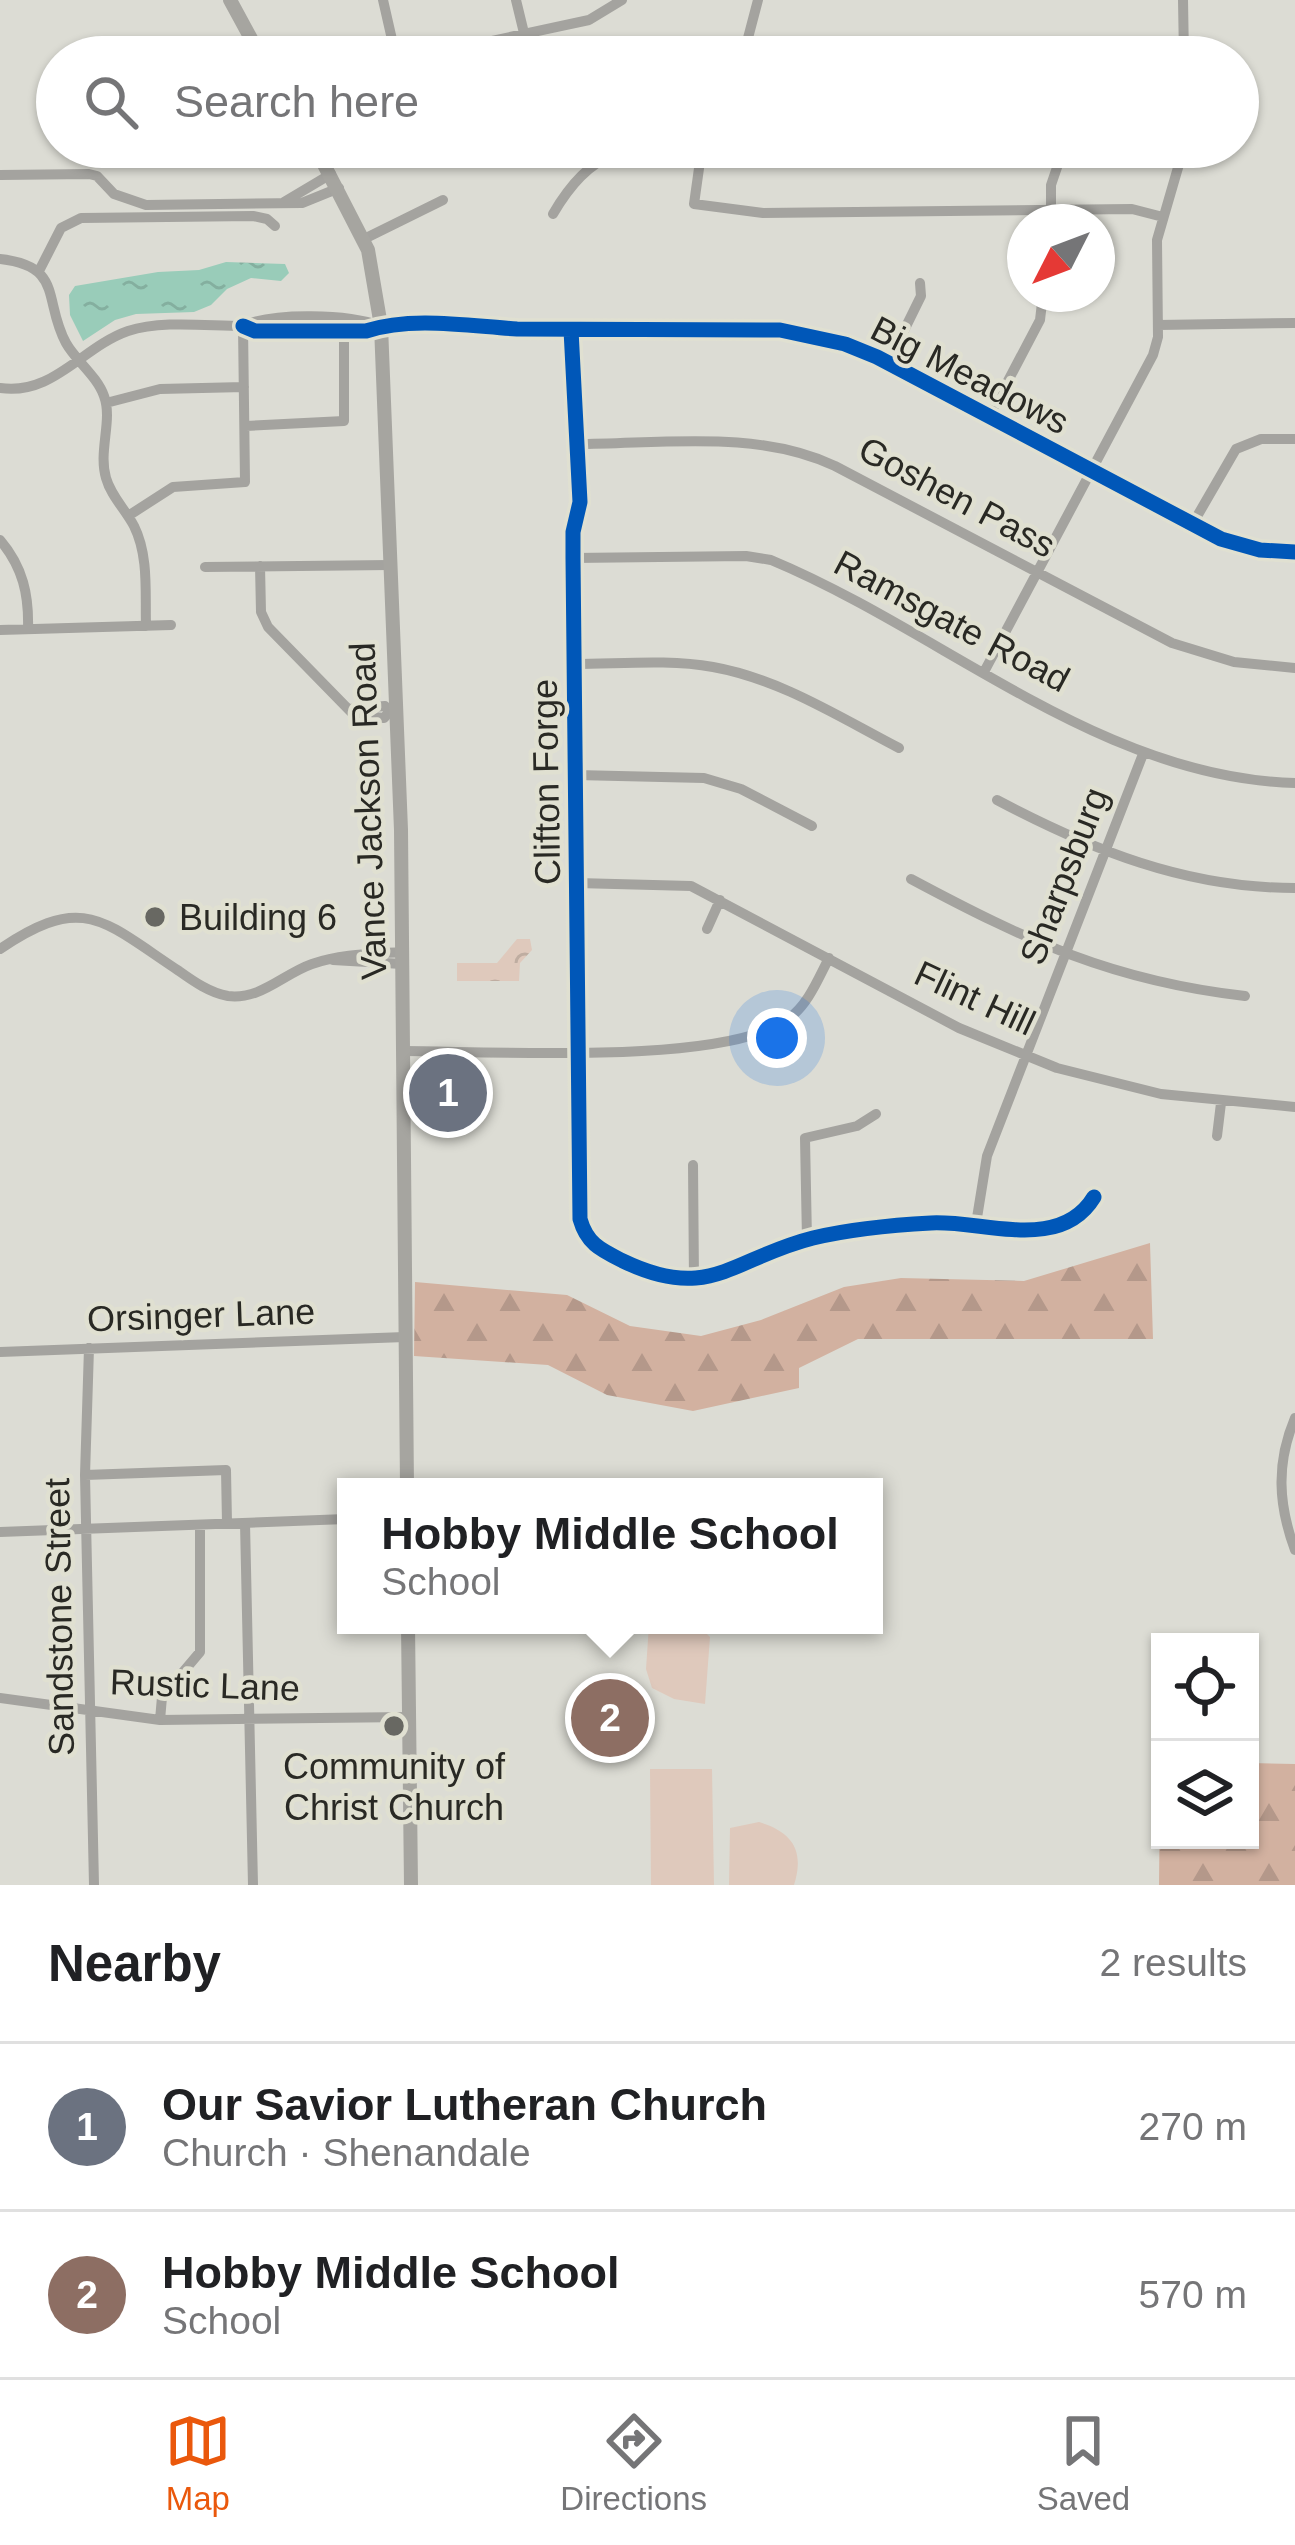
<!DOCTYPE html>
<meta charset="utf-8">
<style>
:root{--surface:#fff;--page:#f6f6f6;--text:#202124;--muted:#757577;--line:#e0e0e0;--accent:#ea580c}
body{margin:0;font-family:Arial,sans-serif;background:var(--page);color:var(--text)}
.controls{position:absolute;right:36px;bottom:36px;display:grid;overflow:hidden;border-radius:0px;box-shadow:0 3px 9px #0004}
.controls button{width:108px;height:108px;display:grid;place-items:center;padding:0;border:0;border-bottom:3px solid var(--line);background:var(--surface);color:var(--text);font:60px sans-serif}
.compass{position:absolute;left:1007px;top:204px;width:108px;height:108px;border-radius:50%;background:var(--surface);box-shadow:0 3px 9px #0004;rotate:228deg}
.you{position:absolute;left:777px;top:1038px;width:42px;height:42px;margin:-30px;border:9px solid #fff;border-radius:50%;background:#1a73e8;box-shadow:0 0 0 18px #1a73e833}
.badge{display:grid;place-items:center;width:78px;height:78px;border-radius:50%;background:var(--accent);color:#fff;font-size:39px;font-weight:700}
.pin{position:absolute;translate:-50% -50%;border:6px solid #fff;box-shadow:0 3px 12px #0006}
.popup{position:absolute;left:337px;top:1478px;width:546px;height:156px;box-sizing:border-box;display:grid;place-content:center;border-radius:0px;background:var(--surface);filter:drop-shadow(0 3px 9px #0005);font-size:39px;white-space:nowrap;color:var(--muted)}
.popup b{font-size:45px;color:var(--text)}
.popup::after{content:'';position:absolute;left:50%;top:100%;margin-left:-24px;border:24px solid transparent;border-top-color:var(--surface)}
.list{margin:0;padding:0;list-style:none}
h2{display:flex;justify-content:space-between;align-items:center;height:156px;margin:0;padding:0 48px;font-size:51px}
h2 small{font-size:39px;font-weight:400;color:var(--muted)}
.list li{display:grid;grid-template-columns:78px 1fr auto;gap:36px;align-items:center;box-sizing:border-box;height:168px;padding:0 48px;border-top:3px solid var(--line)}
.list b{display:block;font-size:45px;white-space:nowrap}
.list p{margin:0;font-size:39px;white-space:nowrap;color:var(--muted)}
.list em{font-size:39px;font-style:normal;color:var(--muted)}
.icon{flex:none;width:66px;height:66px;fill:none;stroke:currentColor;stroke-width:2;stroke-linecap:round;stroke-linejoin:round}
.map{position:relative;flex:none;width:1295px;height:1885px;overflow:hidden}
.search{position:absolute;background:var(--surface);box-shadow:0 3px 9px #0004;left:36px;right:36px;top:36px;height:132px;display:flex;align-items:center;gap:30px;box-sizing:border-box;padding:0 42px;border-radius:66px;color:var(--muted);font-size:45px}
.sheet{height:492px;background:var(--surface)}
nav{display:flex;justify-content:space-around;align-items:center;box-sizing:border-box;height:168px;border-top:3px solid var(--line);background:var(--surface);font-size:33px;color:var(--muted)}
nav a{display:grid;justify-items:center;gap:6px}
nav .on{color:var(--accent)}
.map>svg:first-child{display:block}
</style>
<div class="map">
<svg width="1295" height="1885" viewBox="0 0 1295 1885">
<defs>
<pattern id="forest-firs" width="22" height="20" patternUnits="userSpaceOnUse" patternTransform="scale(3)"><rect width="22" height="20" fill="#d2b1a0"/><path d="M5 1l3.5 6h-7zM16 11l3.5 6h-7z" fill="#b4988a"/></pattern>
<pattern id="park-crowns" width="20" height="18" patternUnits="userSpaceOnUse" patternTransform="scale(3)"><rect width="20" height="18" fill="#dfc9bc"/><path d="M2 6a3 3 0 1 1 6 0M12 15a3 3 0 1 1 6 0" fill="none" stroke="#bfada1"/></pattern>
<pattern id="water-ripples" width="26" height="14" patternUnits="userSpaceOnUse" patternTransform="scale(3)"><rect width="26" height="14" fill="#99ccb9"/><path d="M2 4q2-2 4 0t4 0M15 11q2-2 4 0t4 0" fill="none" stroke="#84af9f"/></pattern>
</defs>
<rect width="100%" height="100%" fill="#dcdcd4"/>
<path fill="url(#forest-firs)" d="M1150,1243L1153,1339H858L799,1368V1388L693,1411L607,1395L548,1365L414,1356L415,1282L567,1295L630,1326L701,1336L761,1320L844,1287L901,1278L1024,1281Z
M1250,1763L1295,1764V1885H1159L1160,1788V1840H1250Z"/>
<path fill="url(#park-crowns)" d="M517,939H530L532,950L520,963L519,981H457V963H497Z"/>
<path fill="#dfc9bc" d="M649,1625L703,1630L710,1637L705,1704L674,1699L652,1688L646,1669Z
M650,1769H712L714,1885H651Z
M759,1822C792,1832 805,1850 794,1885H729L730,1828Z"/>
<path fill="url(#water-ripples)" d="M226,262L285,264L289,273L281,281L251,278L227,289L211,305L194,312L136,314L115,320L83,341L70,315L69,295L75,286L158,272L199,270Z"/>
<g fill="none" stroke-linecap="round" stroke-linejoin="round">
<path stroke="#a4a39f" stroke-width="10" d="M383,0L396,57
M516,0L524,33
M1183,0L1184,57
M417,57L589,20L622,0
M743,57L758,0
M702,147L694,204L763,213L1132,209L1163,217
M0,175L89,174L97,176L114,194L146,205L302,203L339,188
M284,202L331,174
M1051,210V185L1064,147
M553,214C590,150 628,139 699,155
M364,239L443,200
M0,259C64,266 43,301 66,343C76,361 97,376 104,396C113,420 98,451 106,478C111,496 125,509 134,526C149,556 145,593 146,626
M39,271L61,228L81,218L253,216L267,219L275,226
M1158,325L1295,323
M243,326L255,331H366C412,316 469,326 517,329L780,330L845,344L877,357L1221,539L1260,550L1295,552
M571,330L580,502L573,532V558L580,1219C587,1244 601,1250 623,1261C710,1303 733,1258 813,1238C851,1229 893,1225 931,1223C983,1220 1060,1253 1094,1197
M888,363L921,296L920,283
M0,388C53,396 82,347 128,331C162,320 207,326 243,326C273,312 349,314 380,326
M106,403L160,389L244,387
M989,417L1040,320L1043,294
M246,426L344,421V330
M577,444C661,444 757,429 835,466L1172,643L1234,662L1295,668
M128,516L173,487L245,482L243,326
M1192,525L1236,449L1261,439H1295
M0,540C23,567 29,595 28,629
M573,558L746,556L771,560C944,632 1101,778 1295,783
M260,566L261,612L268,627L354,715L384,718L389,712H395
M205,567L390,565
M0,630L171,625
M574,664C620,664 668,659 713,667C780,679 839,717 899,748
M984,672L1153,355L1158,337L1157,240L1184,147
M349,709L385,706
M576,775L704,778L741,789L812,826
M997,800C1092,850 1185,888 1295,888
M911,879C1027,941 1113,981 1245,996
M577,883L691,886L959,1028L1057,1068L1161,1094L1295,1107
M707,929L720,900
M0,949C84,892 103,921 179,971C193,981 210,993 228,996C261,1000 283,974 312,964C341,954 371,954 402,952
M333,960L402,964
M403,1051C487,1051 725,1066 788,1019C808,1005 818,979 829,958
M1217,1136L1221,1103
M693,1165L694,1280
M976,1224L987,1156L1143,754
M807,1240L805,1138L857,1126L876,1114
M89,1348L85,1475L94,1885
M0,1352L405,1337
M1295,1418C1276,1463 1278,1504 1295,1550
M85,1475L226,1470L227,1523
M245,1523L253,1885
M0,1532L346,1519
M0,1698L160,1720L408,1717
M160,1720L162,1697L200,1652V1526"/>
<path stroke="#a6a5a0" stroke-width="14" d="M230,0L261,57
M315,147L368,250L381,326L401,830L407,1487
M408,1625L411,1885"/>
<defs>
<path id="cycleway" d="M243,326L255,331H366C412,316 469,326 517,329L780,330L845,344L877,357L1221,539L1260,550L1295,552
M571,330L580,502L573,532V558L580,1219C587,1244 601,1250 623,1261C710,1303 733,1258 813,1238C851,1229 893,1225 931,1223C983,1220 1060,1253 1094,1197"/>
</defs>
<use href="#cycleway" stroke="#e0e0d1" stroke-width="22"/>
<use href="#cycleway" stroke="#0057b8" stroke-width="15"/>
</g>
<g fill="#686862" stroke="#e0e0d1" stroke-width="4.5">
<circle cx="155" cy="917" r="12"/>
<circle cx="394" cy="1726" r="12"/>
</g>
<g text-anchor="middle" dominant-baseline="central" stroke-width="9" stroke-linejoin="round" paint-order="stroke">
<g font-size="36" fill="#292924" stroke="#e0e0d1">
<text transform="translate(970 375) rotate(27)">Big Meadows</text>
<text transform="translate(957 497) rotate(28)">Goshen Pass</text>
<text transform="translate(952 621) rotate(28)">Ramsgate Road</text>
<text transform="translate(546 782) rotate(-91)">Clifton Forge</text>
<text transform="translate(368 811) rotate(-92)">Vance Jackson Road</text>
<text transform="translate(1064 876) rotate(-69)">Sharpsburg</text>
<text transform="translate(975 998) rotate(25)">Flint Hill</text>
<text transform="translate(201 1315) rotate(-2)">Orsinger Lane</text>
<text transform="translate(59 1617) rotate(-91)">Sandstone Street</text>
<text transform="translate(205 1685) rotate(2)">Rustic Lane</text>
</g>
<g font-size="36" fill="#292924" stroke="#e0e0d1" text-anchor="start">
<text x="179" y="917">Building 6</text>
<text x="394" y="1766" text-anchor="middle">Community of<tspan x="394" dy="41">Christ Church</tspan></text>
</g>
</g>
</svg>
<div class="controls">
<button><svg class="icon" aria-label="locate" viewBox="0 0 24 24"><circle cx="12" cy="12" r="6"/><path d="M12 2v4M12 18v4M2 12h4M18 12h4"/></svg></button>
<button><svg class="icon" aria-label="layers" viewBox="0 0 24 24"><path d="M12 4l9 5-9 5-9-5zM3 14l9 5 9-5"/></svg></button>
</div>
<svg class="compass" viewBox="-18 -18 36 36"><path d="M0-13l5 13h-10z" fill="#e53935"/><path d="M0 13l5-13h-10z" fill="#757577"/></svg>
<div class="you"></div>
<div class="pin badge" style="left:448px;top:1093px;background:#6b7280">1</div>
<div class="pin badge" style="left:610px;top:1718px;background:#8d6e63">2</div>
<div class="popup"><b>Hobby Middle School</b>School</div>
<div class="search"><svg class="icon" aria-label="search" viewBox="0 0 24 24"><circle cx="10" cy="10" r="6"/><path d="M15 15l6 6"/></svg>Search here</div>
</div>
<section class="sheet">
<h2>Nearby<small>2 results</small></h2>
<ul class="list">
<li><span class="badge" style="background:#6b7280">1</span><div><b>Our Savior Lutheran Church</b><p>Church · Shenandale</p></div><em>270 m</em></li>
<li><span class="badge" style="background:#8d6e63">2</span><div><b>Hobby Middle School</b><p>School</p></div><em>570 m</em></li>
</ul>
</section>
<nav>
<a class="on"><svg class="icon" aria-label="map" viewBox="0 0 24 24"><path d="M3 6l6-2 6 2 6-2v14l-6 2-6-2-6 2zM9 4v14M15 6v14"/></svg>Map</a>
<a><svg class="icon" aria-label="directions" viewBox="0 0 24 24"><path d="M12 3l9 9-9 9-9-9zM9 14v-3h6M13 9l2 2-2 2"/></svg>Directions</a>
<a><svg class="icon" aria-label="saved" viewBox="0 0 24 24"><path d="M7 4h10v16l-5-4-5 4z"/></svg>Saved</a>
</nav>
